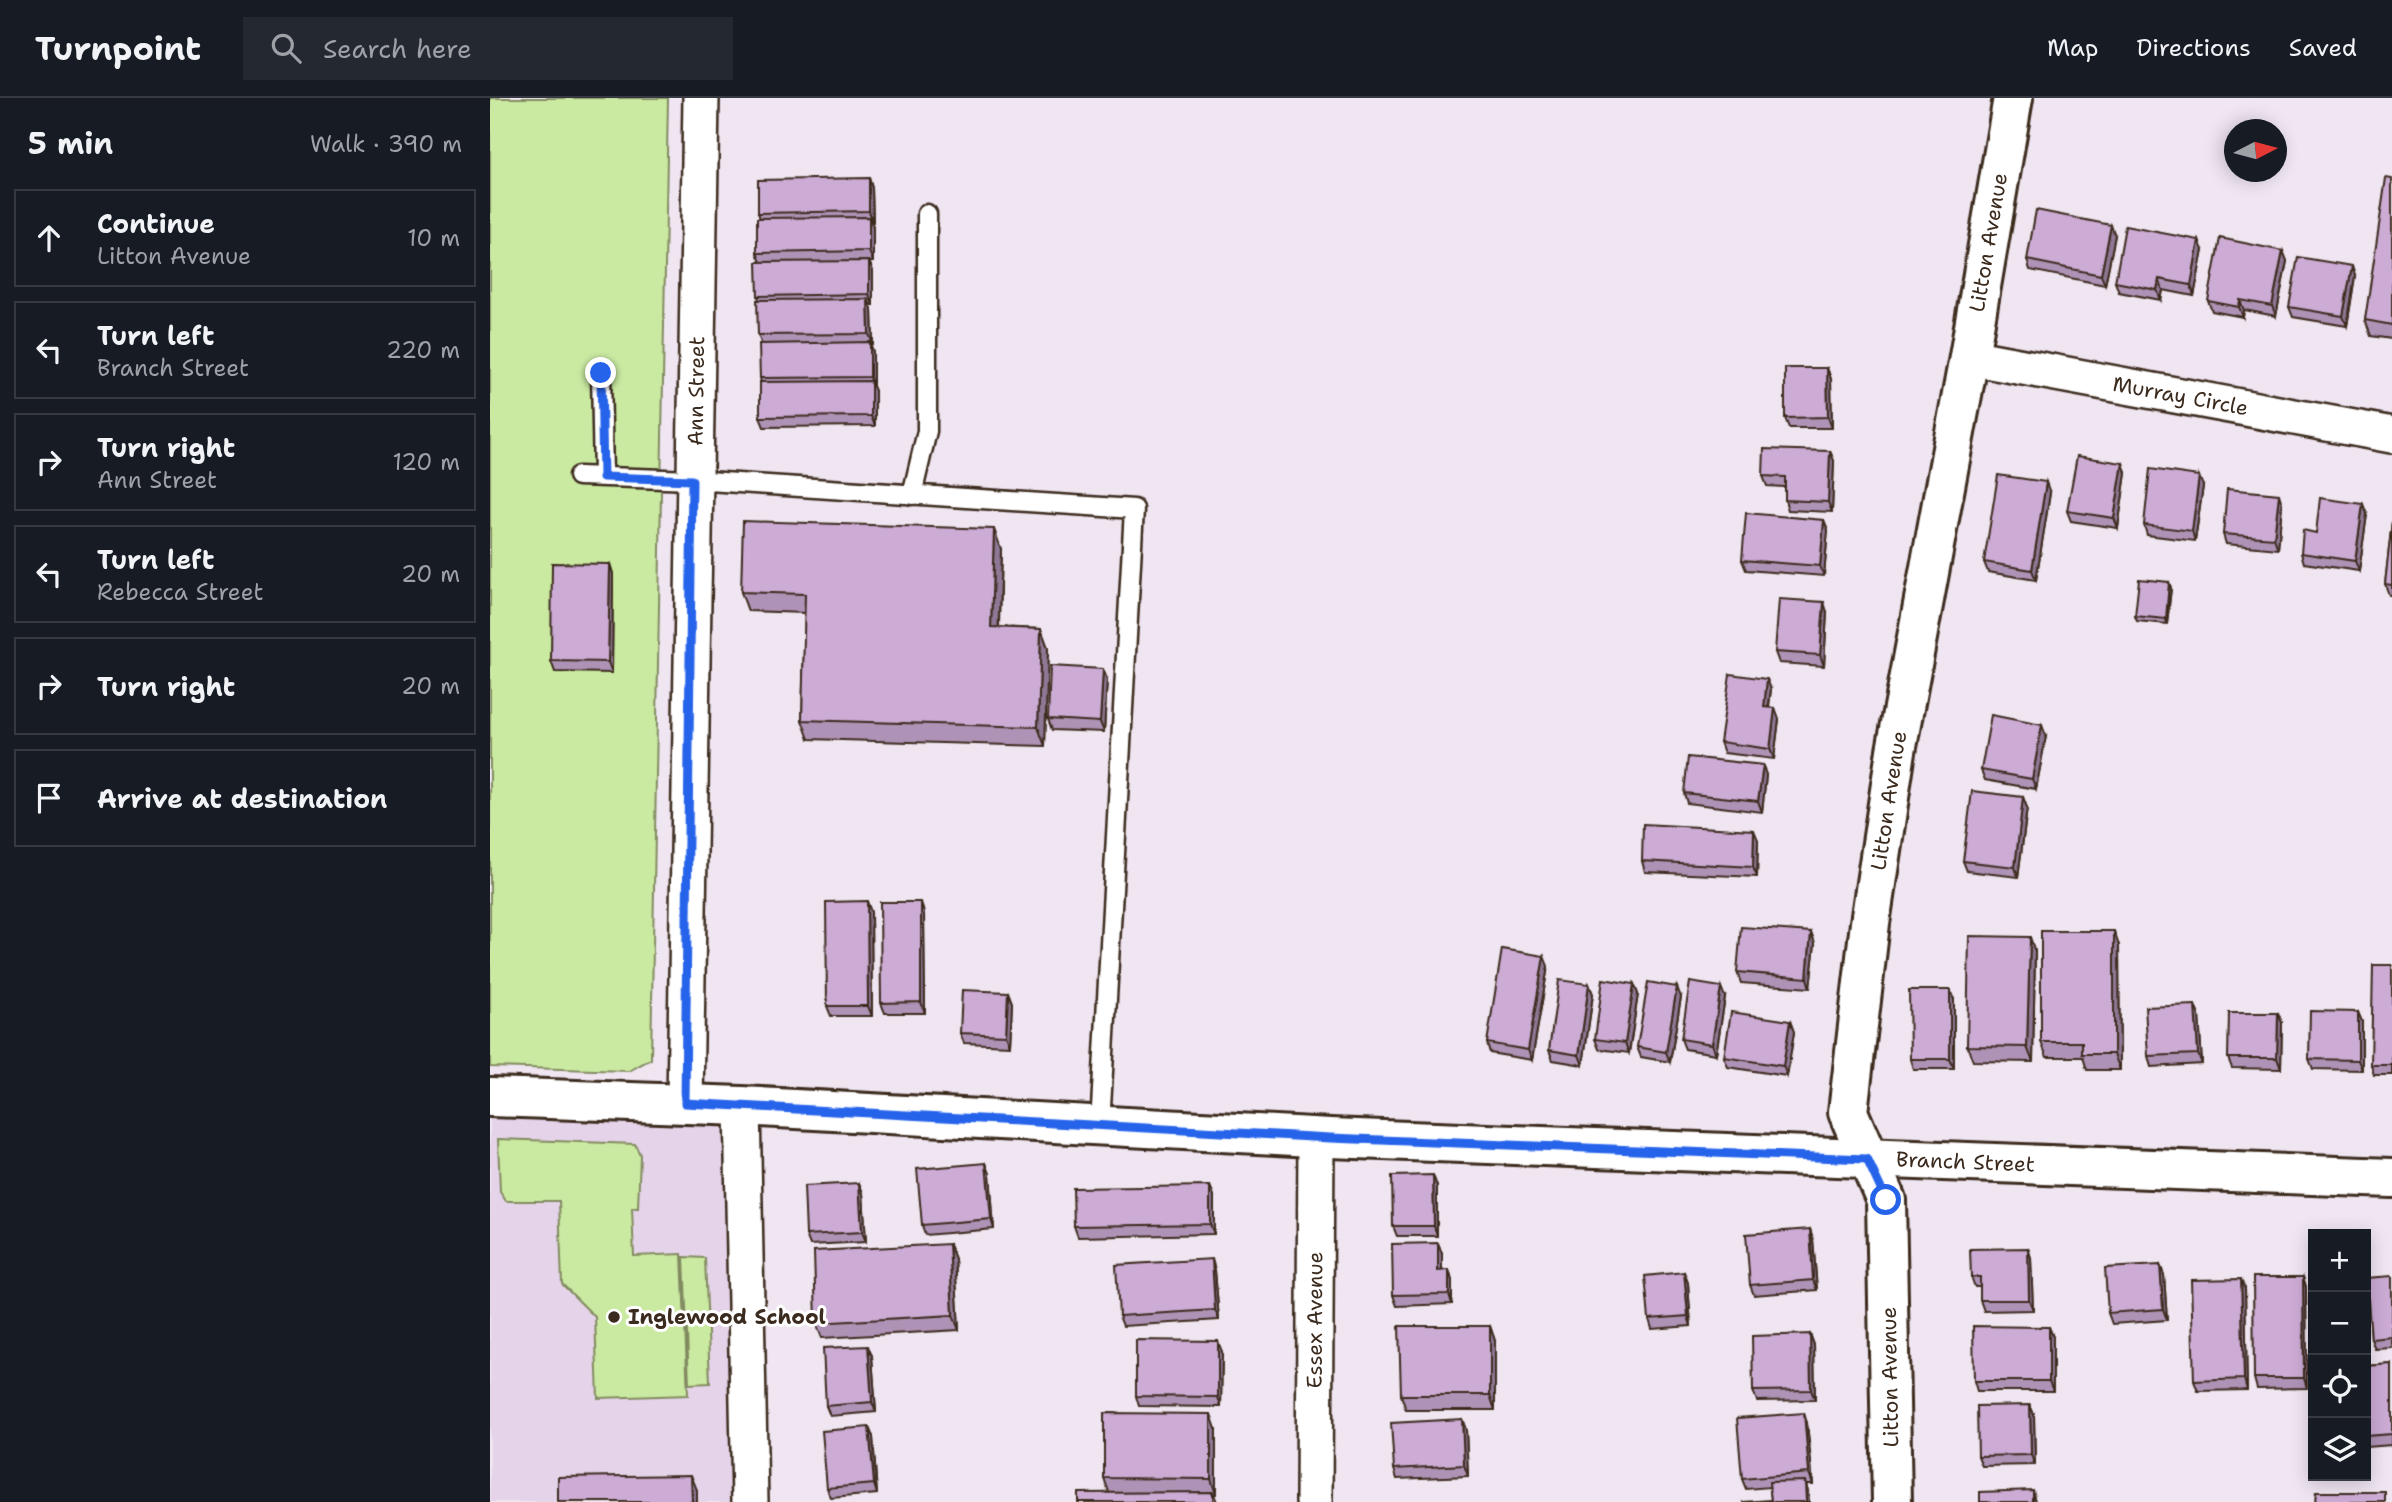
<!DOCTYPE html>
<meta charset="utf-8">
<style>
:root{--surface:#171b24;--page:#242831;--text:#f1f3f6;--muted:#9ea1a6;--line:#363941}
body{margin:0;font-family:"Shantell Sans",sans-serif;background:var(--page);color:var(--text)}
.controls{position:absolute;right:21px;bottom:21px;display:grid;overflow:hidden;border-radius:0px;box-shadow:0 4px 18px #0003}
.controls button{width:63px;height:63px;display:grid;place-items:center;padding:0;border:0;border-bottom:2px solid var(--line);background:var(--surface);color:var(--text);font:35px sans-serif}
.compass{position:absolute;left:1734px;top:21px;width:63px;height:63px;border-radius:50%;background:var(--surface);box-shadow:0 4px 18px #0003;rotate:84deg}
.stop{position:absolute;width:21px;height:21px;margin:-16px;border:5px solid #2563eb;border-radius:50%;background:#fff}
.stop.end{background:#2563eb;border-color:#fff;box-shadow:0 2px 7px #0008}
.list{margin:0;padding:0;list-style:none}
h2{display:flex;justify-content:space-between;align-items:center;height:91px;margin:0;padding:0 28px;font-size:30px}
h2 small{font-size:23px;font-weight:400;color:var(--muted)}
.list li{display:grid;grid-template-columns:46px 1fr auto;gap:21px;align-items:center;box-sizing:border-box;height:98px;margin:0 14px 14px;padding:0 14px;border:2px solid var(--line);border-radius:0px}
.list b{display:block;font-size:26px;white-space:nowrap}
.list p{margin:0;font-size:23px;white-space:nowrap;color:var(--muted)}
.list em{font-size:23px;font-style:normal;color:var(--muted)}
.icon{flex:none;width:38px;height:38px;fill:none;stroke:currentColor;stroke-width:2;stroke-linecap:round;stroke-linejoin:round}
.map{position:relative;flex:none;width:1902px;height:1404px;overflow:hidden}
header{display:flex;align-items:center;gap:42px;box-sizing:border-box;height:98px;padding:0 35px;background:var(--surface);border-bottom:2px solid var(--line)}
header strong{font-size:33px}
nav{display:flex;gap:38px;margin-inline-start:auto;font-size:24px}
.search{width:490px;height:63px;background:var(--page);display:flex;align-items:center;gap:18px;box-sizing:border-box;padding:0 24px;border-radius:0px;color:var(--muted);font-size:26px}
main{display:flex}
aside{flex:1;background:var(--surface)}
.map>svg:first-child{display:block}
</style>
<header>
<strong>Turnpoint</strong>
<div class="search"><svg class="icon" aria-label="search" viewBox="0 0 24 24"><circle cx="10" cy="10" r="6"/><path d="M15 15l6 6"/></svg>Search here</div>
<nav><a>Map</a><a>Directions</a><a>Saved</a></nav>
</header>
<main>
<aside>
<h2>5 min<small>Walk · 390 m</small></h2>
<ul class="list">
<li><svg class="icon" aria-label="ahead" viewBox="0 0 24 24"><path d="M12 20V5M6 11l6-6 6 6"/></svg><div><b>Continue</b><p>Litton Avenue</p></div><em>10 m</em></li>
<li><svg class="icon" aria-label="left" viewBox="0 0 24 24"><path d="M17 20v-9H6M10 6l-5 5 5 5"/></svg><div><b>Turn left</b><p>Branch Street</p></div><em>220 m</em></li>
<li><svg class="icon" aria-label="right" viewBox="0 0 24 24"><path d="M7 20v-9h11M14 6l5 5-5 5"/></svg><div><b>Turn right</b><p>Ann Street</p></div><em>120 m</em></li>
<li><svg class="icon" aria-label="left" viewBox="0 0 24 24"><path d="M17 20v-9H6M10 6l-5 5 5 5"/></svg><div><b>Turn left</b><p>Rebecca Street</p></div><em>20 m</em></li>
<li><svg class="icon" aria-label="right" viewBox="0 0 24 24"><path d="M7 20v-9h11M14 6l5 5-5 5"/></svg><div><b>Turn right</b></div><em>20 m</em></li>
<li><svg class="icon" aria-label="arrive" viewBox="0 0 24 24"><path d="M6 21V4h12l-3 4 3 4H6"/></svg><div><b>Arrive at destination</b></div></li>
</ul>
</aside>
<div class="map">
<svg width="1902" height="1404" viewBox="0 0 1902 1404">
<rect width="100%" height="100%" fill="#f0e6f2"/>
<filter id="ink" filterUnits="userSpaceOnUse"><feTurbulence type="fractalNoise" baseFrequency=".0143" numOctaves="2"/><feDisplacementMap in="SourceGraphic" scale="14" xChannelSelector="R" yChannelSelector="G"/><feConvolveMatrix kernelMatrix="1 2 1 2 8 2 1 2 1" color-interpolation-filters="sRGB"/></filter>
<g filter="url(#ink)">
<path fill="#e5d4e9" d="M0,1008H252L243,1404H0Z"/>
<path fill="#caeaa2" stroke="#828a60" stroke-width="2" d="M0,0H178L161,961L139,973L0,969Z
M8,1041L145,1046L150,1057L148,1110H142L144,1158L192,1156L198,1297L108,1300L105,1219L72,1186L69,1103H16L10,1094Z
M194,1159L215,1160L220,1285L199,1286Z"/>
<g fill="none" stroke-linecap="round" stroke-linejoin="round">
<defs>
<path id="service" d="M111,275L113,379
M88,378L203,382L644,411L610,1028
M422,397L437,333V116"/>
<g id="minor">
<path id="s1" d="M1479,259L1902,337"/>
<path id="s2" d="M195,1005L211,0"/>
<path d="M252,1008L260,1404"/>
<path id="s3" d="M824,1404L826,1039"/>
</g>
<g id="tertiary">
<path id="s4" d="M0,999L252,1008L840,1040L1902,1080"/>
<path id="s5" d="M1402,1404L1396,1102L1358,1014L1380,825L1406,653L1479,259L1523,0"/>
</g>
</defs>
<use href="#service" stroke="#3b2a1e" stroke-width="23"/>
<use href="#minor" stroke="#3b2a1e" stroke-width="40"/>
<use href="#tertiary" stroke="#3b2a1e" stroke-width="44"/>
<use href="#service" stroke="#fff" stroke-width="18"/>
<use href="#minor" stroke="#fff" stroke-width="35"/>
<use href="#tertiary" stroke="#fff" stroke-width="38"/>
</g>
<path fill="#af93b7" stroke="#3b2a1e" stroke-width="2" d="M379,80L382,90L383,124H381L383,129V164H379L383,173V207H380L382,211L383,246H380L383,254V289L385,293V328L274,329L270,319L271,245L268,237L269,202L268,198L271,164L267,155L270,120L268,115Z
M1902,81V241L1881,238L1875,222Z
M1625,137L1615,187L1540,172L1537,162Z
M1713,152L1704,198L1673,192L1671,202L1629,194L1625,184Z
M1793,153L1797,163L1786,218L1754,212L1753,219L1722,213L1718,203Z
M1865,178L1857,228L1803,219L1799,209Z
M1337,270L1341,281L1342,330H1299L1295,320Z
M1340,353L1344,363L1342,414L1298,412L1295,402V389L1277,388L1273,378Z
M1633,365L1636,375L1628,430L1581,423L1577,413Z
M1713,388L1705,443L1657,437L1654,427Z
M1560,395L1546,482L1498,474L1494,464Z
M1792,406L1788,451L1736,446L1733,436Z
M1877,416L1869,473L1814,465L1811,455L1826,435Z
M1334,422L1338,432L1334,478L1256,472L1252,462Z
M1902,423V497H1899L1895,486Z
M511,451L509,529L551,531L558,550L555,648L319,641L312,622L315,515L258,513L251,494Z
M120,466L123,476L122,575L65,574L61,563Z
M1679,484L1681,490L1677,526L1647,523L1645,518Z
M1337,514L1334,568L1289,565L1285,554Z
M617,581L614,634L562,632L558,621Z
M1281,591L1279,610H1285L1289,621L1284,661L1234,655L1230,644Z
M1556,638L1546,691L1495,682L1491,672Z
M1276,677L1272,714L1197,705L1194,695Z
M1533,699L1537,710L1528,779L1477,773L1473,763Z
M1268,742L1267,779L1155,774L1152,763Z
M381,814L382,918H341L337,908Z
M434,814L435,915H395L391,905Z
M1321,834L1325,845L1320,890L1251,885L1247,874Z
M1629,848L1630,972H1597L1593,959H1557L1551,944Z
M1545,854L1543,964L1483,963L1477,948Z
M1902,867V977H1884L1881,967Z
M1058,868L1042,962L1000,955L997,945Z
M1099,886L1103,896L1093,967L1063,962L1059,952Z
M1144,886L1148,896L1139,955L1109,951L1105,941Z
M518,894L522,905L520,947L474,945L470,935Z
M1191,899L1180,964L1151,959L1147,949Z
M1235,899L1226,956L1195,951L1191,941Z
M1464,902V971H1423L1420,961Z
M1868,914L1872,924V972L1823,971L1819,961Z
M1788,915L1792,925L1791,971L1742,970L1738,960Z
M1709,917L1712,966L1661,969L1658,958Z
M1300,923L1304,934L1297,978L1238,969L1234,959Z
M496,1065L500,1076L504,1131L435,1137L432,1127Z
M369,1085L373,1095L376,1144L320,1147L316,1137Z
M720,1088L724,1098V1136L588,1139L584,1128Z
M947,1088V1138H907L903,1128Z
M1320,1131L1323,1141L1327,1192L1264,1197L1260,1187Z
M459,1146L465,1161L469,1232L332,1240L326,1225Z
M1538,1150L1541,1160L1543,1212L1494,1213L1490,1202V1189H1485L1481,1179Z
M952,1156V1173L959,1172L962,1183V1206L907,1208L903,1197Z
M1670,1167L1674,1177L1677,1222L1622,1226L1618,1215Z
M725,1172L729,1222L633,1228L629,1218Z
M1194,1174L1198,1185L1201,1228L1162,1231L1159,1221Z
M1902,1178V1250L1885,1251L1881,1241L1879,1212H1876V1186Z
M1813,1179L1816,1189L1817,1290L1767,1291L1764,1280Z
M1755,1191L1757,1292L1708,1293L1704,1283Z
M1000,1228L1005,1243V1312H916L911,1297Z
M1559,1229L1563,1239V1293H1487L1484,1283Z
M1320,1236L1324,1247L1325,1302L1267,1303L1263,1293Z
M732,1254L731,1309L649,1308L646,1298Z
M382,1258L386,1314L340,1318L336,1308Z
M1902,1266V1347L1876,1349V1268Z
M1540,1307L1544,1317L1545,1367L1492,1368L1488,1358Z
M972,1321L976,1332L978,1378L907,1381L904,1371Z
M1317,1325L1323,1386H1316L1318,1393L1281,1402L1280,1389L1256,1391L1252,1381Z
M726,1331V1396H724L727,1404H588L619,1394L614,1380Z
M383,1339L387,1396L341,1400L337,1390Z"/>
<path fill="#8f7895" stroke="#3b2a1e" stroke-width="2" d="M379,80L382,90L383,124L379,113Z
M379,119L383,129V164L379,153Z
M1621,127L1625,137L1615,187L1611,177Z
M1709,142L1713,152L1704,198L1701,187Z
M1793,153L1797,163L1786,218L1782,208Z
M379,163L383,173V207L379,196Z
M1862,168L1865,178L1857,228L1853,218Z
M1669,181L1673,192L1671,202L1667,192Z
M378,201L382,211L383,246L379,236Z
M1750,202L1754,212L1753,219L1749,209Z
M380,244L383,254V289L380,279Z
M1337,270L1341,281L1342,330L1338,319Z
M381,283L385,293V328L381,318Z
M1340,353L1344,363L1342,414L1338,404Z
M1633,365L1636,375L1628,430L1624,420Z
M1709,378L1713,388L1705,443L1702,433Z
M1556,384L1560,395L1546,482L1542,472Z
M1789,396L1792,406L1788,451L1784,440Z
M1873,406L1877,416L1869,473L1865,463Z
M1334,422L1338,432L1334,478L1330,468Z
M504,431L511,451L508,549L501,529Z
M120,466L123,476L122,575L118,564Z
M1679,484L1681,490L1677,526L1676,521Z
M1334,504L1337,514L1334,568L1330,557Z
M551,531L558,550L555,648L548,629Z
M613,571L617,581L614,634L610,624Z
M1277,581L1281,591L1277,619L1274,609Z
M1285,610L1289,621L1284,661L1280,651Z
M1552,627L1556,638L1546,691L1542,681Z
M1273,667L1276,677L1272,714L1268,703Z
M1533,699L1537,710L1528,779L1525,769Z
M1264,732L1268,742L1267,779L1263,769Z
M377,803L381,814L382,918L378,908Z
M431,804L434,814L435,915L431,904Z
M1624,833L1629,848L1630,972L1624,956Z
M1321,834L1325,845L1320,890L1317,880Z
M1540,839L1545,854L1543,964L1537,949Z
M1054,858L1058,868L1042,962L1038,952Z
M1099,886L1103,896L1093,967L1089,957Z
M1144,886L1148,896L1139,955L1135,945Z
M1187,889L1191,899L1180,964L1176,954Z
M1231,889L1235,899L1226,956L1222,946Z
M1460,892L1464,902V971L1460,961Z
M518,894L522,905L520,947L516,937Z
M1705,907L1709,917L1712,966L1708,956Z
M1868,914L1872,924V972L1868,962Z
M1788,915L1792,925L1791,971L1787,960Z
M1300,923L1304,934L1297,978L1293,968Z
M496,1065L500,1076L504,1131L501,1121Z
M943,1077L947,1088V1138L944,1128Z
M369,1085L373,1095L376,1144L372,1134Z
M720,1088L724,1098V1136L720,1126Z
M1320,1131L1323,1141L1327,1192L1323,1182Z
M948,1145L952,1156V1183L948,1173Z
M459,1146L465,1161L469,1232L463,1217Z
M1538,1150L1541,1160L1543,1212L1539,1202Z
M722,1161L725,1172L729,1222L725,1212Z
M1670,1167L1674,1177L1677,1222L1673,1211Z
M959,1172L962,1183V1206L959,1196Z
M1194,1174L1198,1185L1201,1228L1198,1218Z
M1813,1179L1816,1189L1817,1290L1814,1280Z
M1751,1181L1755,1191L1757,1292L1754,1281Z
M1000,1228L1005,1243V1312L1000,1297Z
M1559,1229L1563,1239V1293L1559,1283Z
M1320,1236L1324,1247L1325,1302L1321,1292Z
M728,1243L732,1254L731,1309L728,1299Z
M378,1248L382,1258L386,1314L382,1304Z
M1540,1307L1544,1317L1545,1367L1541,1357Z
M1314,1315L1317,1325L1323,1386L1319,1375Z
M721,1316L726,1331V1396L721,1381Z
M972,1321L976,1332L978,1378L974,1367Z
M379,1329L383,1339L387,1396L384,1386Z
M201,1377L207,1392V1404H202Z
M1315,1383L1318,1393L1319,1404H1316Z
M1543,1392L1546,1403V1404H1543Z"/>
<path fill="#ccabd5" stroke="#3b2a1e" stroke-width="2" d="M379,80V113L268,115V82Z
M1896,80L1902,81V227L1875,222Z
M1546,112L1621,127L1611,177L1537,162Z
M379,119V153L267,155V120Z
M1635,128L1709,142L1701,187L1669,181L1667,192L1625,184Z
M1730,140L1793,153L1782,208L1750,202L1749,209L1718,203Z
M1808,159L1862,168L1853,218L1799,209Z
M379,163V196L268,198L267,164Z
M378,201L379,236L268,237L267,202Z
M380,244V279L270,280L269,246Z
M1295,270H1337L1338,319L1295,320Z
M381,283V318L270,319V284Z
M1274,351L1340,353L1338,404L1295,402V379L1273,378Z
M1587,358L1633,365L1624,420L1577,413Z
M1660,371L1709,378L1702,433L1654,427Z
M1508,377L1556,384L1542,472L1494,464Z
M1737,391L1789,396L1784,440L1733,436Z
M1830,400L1873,406L1865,463L1811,455L1813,432L1826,435Z
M1256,415L1334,422L1330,468L1252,462Z
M253,423L504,431L501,529L551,531L548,629L312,622L315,496L251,494Z
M1902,423V487L1895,486Z
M62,465L120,466L118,564L61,563Z
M1649,481L1679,484L1676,521L1645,518Z
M1289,501L1334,504L1330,557L1285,554Z
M560,568L613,571L610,624L558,621Z
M1240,576L1277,581L1274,609L1285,610L1280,651L1230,644Z
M1501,617L1552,627L1542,681L1491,672Z
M1198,659L1273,667L1268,703L1194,695Z
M1482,693L1533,699L1525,769L1473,763Z
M1153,726L1264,732L1263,769L1152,763Z
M377,803L378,908H337L336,804Z
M390,804H431V904L391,905Z
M1251,829L1321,834L1317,880L1247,874Z
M1551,833H1624V956H1592V944H1551Z
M1479,838L1540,839L1537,949L1477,948Z
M1012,851L1054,858L1038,952L997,945Z
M1883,867H1902V967H1881Z
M1113,881L1144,886L1135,945L1105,941Z
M1069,882L1099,886L1089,957L1059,952Z
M1158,884L1187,889L1176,954L1147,949Z
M1200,884L1231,889L1222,946L1191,941Z
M472,892L518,894L516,937L470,935Z
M1419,892H1460V961H1420Z
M1705,907L1708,956L1658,958L1655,909Z
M1820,913L1868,914V962L1819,961Z
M1241,914L1300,923L1293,968L1234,959Z
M1739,915H1788L1787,960H1738Z
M496,1065L501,1121L432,1127L427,1071Z
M943,1077L944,1128H903L902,1078Z
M369,1085L372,1134L316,1137L314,1088Z
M720,1088V1126L584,1128L583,1090Z
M1320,1131L1323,1182L1260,1187L1256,1136Z
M948,1145V1173L959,1172V1196L903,1197L902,1146Z
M459,1146L463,1217L326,1225L324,1153Z
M1538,1150L1539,1202H1490V1179H1481L1480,1151Z
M722,1161L725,1212L629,1218L626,1167Z
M1670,1167L1673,1211L1618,1215L1615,1170Z
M1194,1174L1198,1218L1159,1221L1155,1178Z
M1902,1178V1239L1881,1241L1878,1201H1876V1180Z
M1763,1179H1813L1814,1280H1764Z
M1751,1181L1754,1281L1704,1283L1701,1182Z
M909,1228H1000V1297H911Z
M1483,1228L1559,1229V1283H1484Z
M1320,1236L1321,1292L1263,1293L1262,1238Z
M646,1242L728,1243V1299L646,1298Z
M378,1248L382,1304L336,1308L333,1250Z
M1902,1266V1336L1876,1338V1268Z
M1540,1307L1541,1357L1488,1358L1487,1308Z
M614,1315L721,1316V1381L614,1380Z
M1314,1315L1319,1375L1252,1381L1247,1320Z
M972,1321L974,1367L904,1371L901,1325Z
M379,1329L384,1386L337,1390L332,1333Z
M201,1377L202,1404H68V1379Z
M1315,1383L1316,1404H1253L1281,1402L1279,1384Z
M1543,1392V1404H1490V1394Z
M723,1394V1404H588V1395Z
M1826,1394H1895V1404H1825Z"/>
</g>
<g fill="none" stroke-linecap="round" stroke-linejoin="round" filter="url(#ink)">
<path stroke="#2563eb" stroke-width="9" d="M111,275L113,379L202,382L195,1005L840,1040L1377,1061L1396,1102"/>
</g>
<circle fill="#3b2a1e" stroke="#fff" stroke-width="2.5" cx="124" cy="1219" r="7"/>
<g text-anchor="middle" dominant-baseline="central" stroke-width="6" stroke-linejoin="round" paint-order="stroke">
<g font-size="21" fill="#3b2a1e" stroke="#fff">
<text stroke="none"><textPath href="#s5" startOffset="1279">Litton Avenue</textPath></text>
<text stroke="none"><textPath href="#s2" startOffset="712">Ann Street</textPath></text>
<text stroke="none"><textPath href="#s1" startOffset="215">Murray Circle</textPath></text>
<text stroke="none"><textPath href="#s5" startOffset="712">Litton Avenue</textPath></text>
<text stroke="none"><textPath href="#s4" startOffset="1477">Branch Street</textPath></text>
<text stroke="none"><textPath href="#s3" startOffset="182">Essex Avenue</textPath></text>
<text transform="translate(1400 1279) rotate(-91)">Litton Avenue</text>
</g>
<g font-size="21" font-weight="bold" fill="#3b2a1e" stroke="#fff" text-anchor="start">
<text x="138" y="1219">Inglewood School</text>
</g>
</g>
</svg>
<div class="controls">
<button>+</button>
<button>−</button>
<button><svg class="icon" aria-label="locate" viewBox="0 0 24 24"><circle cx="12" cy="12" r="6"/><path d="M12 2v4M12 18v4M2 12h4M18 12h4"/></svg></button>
<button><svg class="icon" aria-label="layers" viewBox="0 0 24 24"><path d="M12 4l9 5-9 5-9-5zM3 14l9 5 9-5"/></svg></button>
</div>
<svg class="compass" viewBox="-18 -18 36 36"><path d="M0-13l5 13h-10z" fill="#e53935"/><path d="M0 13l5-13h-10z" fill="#9ea1a6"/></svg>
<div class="stop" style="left:1396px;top:1102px"></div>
<div class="stop end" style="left:111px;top:275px"></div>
</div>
</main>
